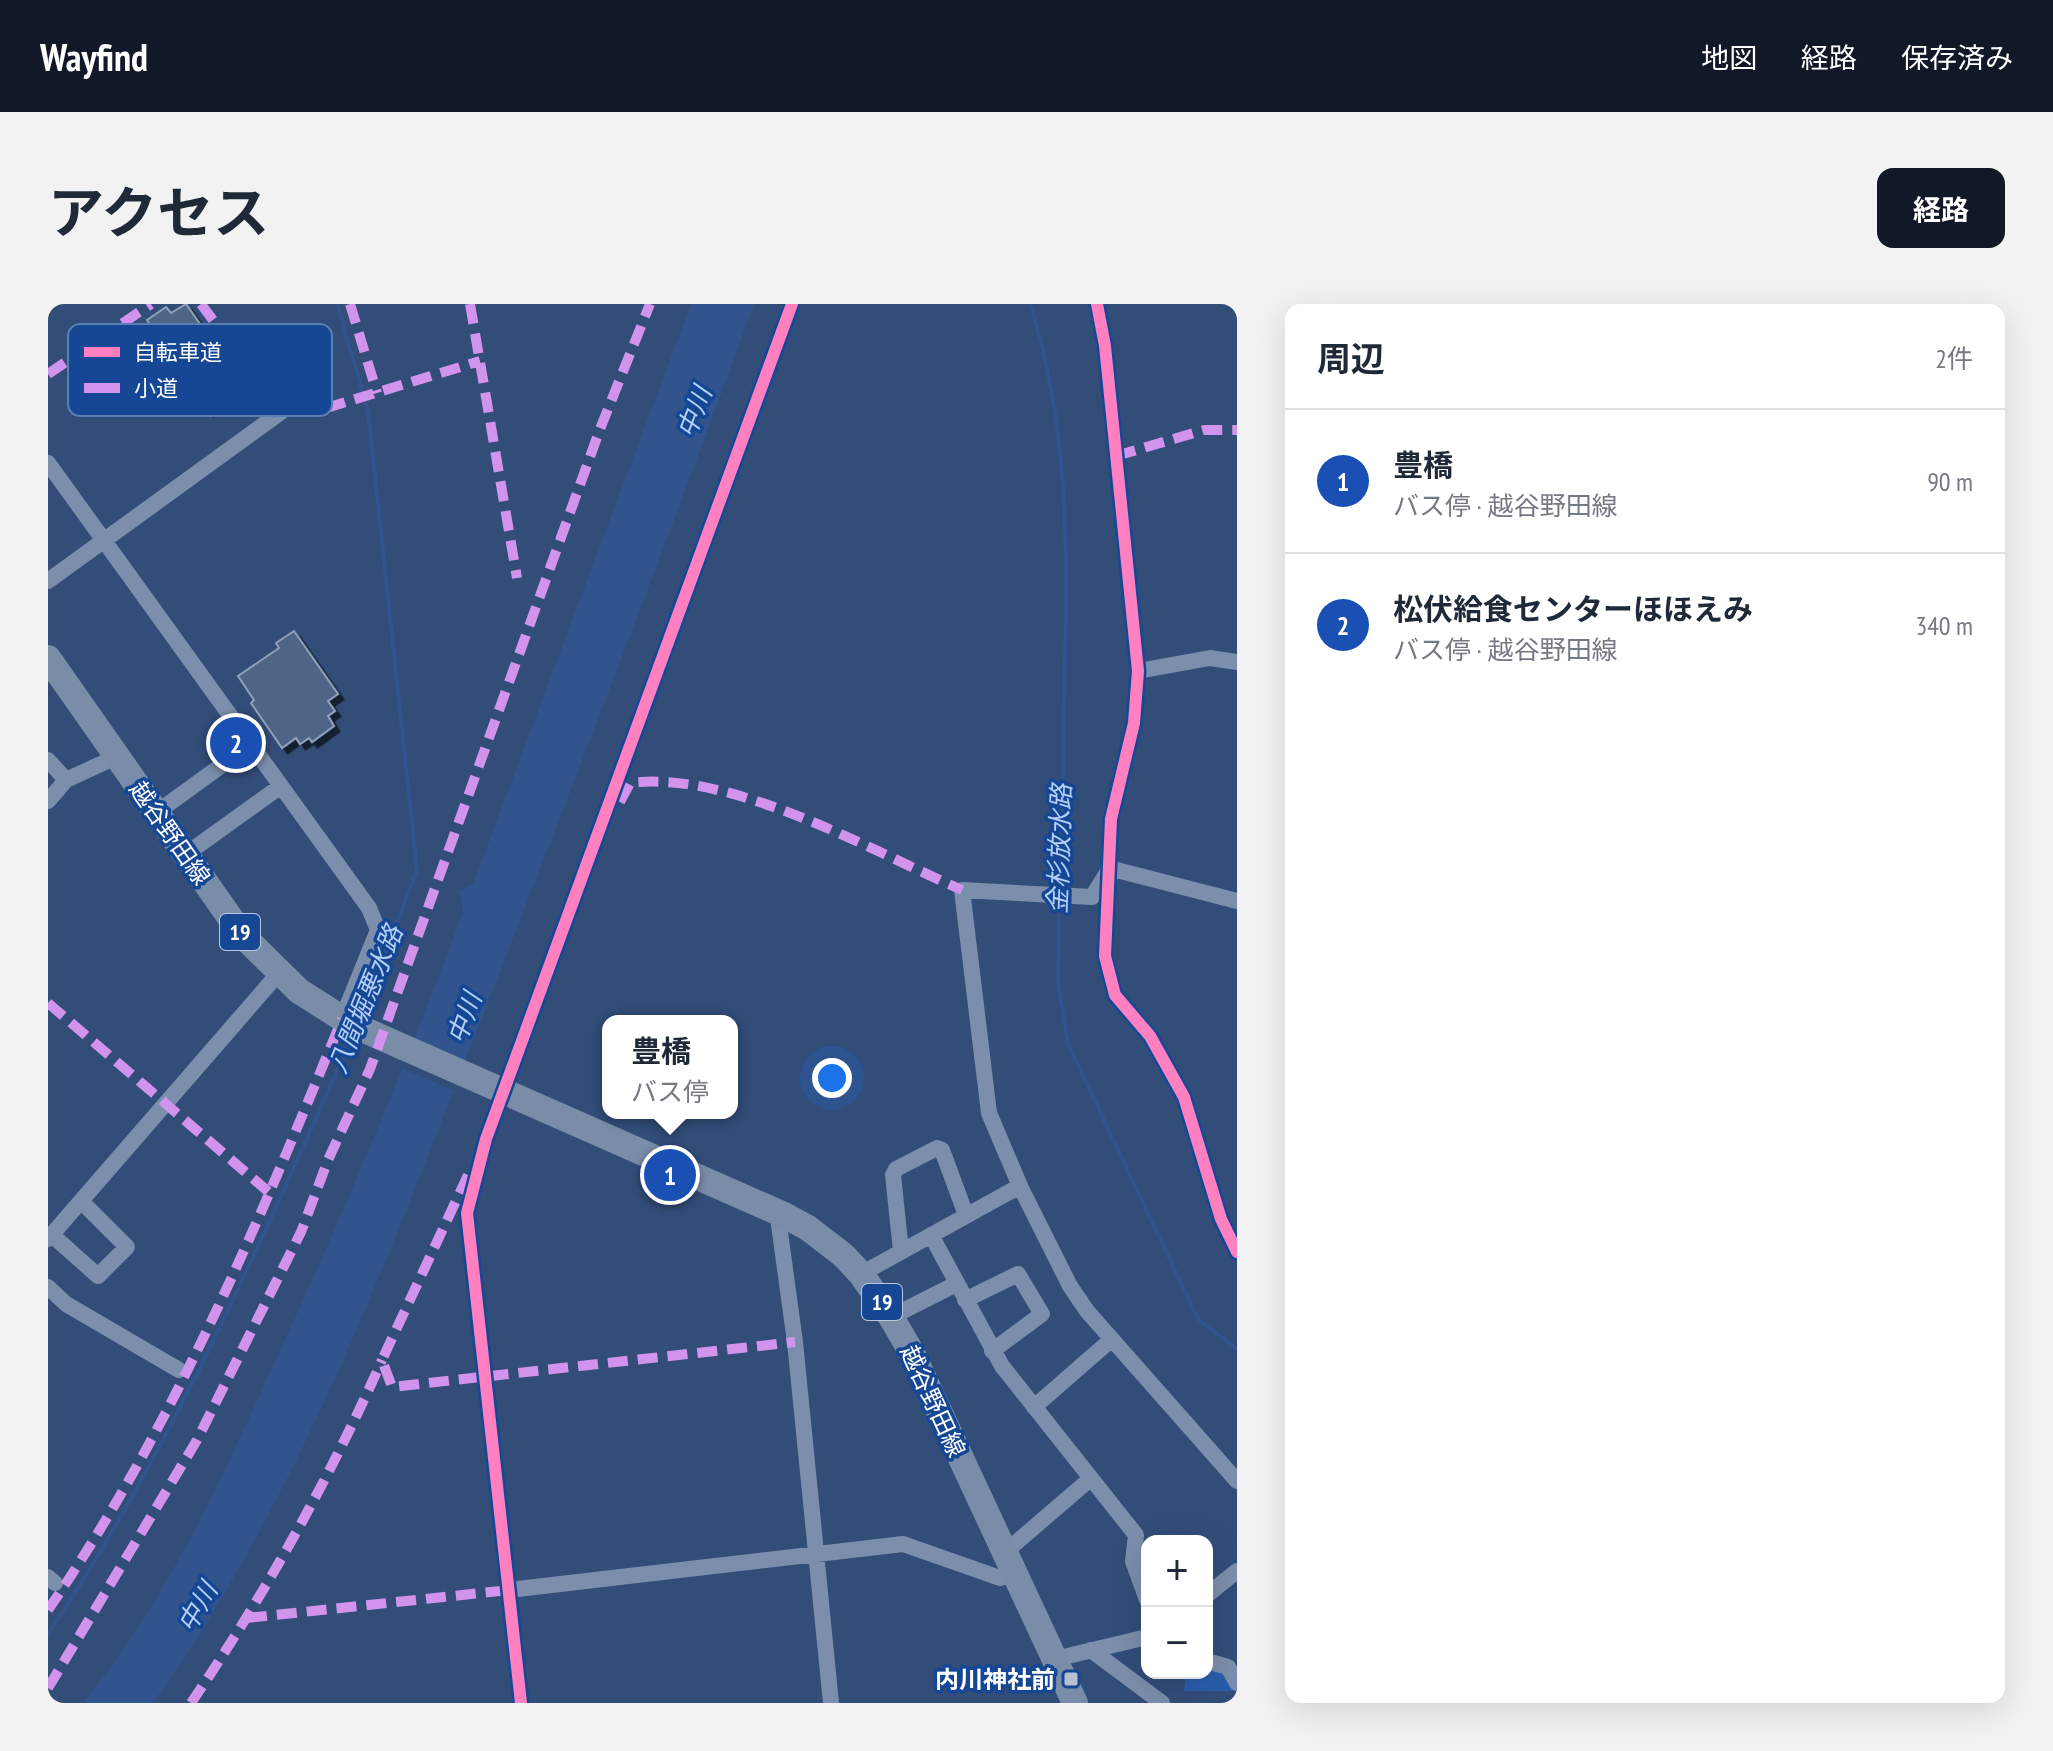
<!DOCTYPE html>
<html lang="ja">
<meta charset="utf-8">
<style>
:root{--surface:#fff;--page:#f2f2f3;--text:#1f2937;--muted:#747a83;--line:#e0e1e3;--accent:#111827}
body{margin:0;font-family:"PT Sans Narrow","Noto Sans JP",sans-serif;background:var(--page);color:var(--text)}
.controls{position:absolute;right:24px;bottom:24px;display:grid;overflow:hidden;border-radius:16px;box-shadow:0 8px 32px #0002}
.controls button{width:72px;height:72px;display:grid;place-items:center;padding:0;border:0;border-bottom:2px solid var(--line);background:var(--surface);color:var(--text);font:40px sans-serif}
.you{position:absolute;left:784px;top:774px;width:28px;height:28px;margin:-20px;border:6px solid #fff;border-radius:50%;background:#1a73e8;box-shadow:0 0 0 12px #1a73e833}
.badge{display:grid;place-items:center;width:52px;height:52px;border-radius:50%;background:var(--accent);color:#fff;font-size:26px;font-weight:700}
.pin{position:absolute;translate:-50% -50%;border:4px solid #fff;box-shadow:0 2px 8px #0006}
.popup{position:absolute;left:554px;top:711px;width:136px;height:104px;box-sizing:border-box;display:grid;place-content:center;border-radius:16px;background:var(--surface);filter:drop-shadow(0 2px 6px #0005);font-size:26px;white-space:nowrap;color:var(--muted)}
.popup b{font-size:30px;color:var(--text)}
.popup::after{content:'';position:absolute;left:50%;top:100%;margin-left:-16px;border:16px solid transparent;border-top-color:var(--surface)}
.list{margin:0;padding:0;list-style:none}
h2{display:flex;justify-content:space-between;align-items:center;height:104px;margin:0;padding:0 32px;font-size:34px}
h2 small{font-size:26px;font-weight:400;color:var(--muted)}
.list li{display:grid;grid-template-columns:52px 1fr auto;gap:24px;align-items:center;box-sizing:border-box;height:144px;padding:0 32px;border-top:2px solid var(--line)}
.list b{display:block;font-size:30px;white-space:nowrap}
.list p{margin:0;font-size:26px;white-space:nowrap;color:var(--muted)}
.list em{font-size:26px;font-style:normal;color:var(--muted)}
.map{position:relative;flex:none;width:1189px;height:1399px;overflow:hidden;border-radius:16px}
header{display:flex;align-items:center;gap:48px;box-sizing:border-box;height:112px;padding:0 40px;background:var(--accent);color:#fff}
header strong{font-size:38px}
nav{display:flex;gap:44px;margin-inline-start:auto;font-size:28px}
.intro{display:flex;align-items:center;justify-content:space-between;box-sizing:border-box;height:192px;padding:0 48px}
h1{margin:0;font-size:56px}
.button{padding:20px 36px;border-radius:16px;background:var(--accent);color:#fff;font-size:28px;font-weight:700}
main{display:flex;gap:48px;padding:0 48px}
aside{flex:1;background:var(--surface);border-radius:16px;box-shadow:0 8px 32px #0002}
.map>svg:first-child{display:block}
</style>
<header>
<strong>Wayfind</strong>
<nav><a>地図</a><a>経路</a><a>保存済み</a></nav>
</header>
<div class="intro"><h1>アクセス</h1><a class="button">経路</a></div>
<main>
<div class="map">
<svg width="1189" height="1399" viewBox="0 0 1189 1399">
<defs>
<filter id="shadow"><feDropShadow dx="5.5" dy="5.5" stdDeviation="0" flood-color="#0009"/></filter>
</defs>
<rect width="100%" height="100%" fill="#324d78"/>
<path fill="#295dac" d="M1159,1363L1176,1369L1188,1387H1136L1138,1369H1159Z"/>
<path fill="#31548d" d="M643,0H706C618,243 524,483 430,724C339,956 251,1195 105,1399H35C118,1298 171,1180 225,1062C294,913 358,762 415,608L411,587L425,580Z"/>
<path fill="#324d78" d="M361,739L419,764L409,788L351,763Z"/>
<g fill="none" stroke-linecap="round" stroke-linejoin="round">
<path stroke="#31548d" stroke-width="4" d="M289,0L320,107L369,566L313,712
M982,0C1028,141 1018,294 1015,440C1014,487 1021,540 1011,586
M1011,594L1010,677L1020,740L1150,1015L1189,1045
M0,1330C124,1146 214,934 305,732"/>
</g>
<path fill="#4f6587" stroke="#90a0b8" stroke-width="2" filter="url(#shadow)" d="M138,0L173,50L171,52L176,60L166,67L178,84L174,86L179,93L160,107L99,16L118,3L123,9Z
M246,327L290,390L280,397L287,407L280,412L286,422L264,438L261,434L252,440L248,434L234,444L203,399L206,396L190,372L231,344L228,339Z"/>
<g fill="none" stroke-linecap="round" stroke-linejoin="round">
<path stroke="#7b8eab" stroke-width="16" d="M1049,0L1057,42L1090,367L1086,419L1063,515L1057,652L1067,691L1102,732L1136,793L1173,915L1189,948
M0,159L321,604L330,626L294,715
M0,277L233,108
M1090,367L1162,354L1189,358
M0,456L18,476
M0,497L18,476L68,453
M108,509L203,440
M137,551L233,482
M1061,564L1189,597
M1059,569L1044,593L914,586L941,809L972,882L1022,982L1039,1007L1189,1177
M736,911L731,921L747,1038L783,1399
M4,931L50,972L79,943L33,897
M883,931L954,1062L1088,1231L1085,1257L1099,1296
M0,935L230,670
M853,947L845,871L848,865L889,844L894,846L918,911
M813,970L972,882
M0,983L18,1000L131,1066
M917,996L970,970L994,1010L944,1047
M843,1013L908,980
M986,1103L1064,1035
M956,1249L1041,1176
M0,1273L7,1279
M461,1286L855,1240L952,1274L966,1270
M1159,1291L1189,1267
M1043,1346L1114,1399
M1007,1355L1099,1333
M1159,1357L1180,1363L1189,1379
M473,1399L419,909L438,835L744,0"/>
<path stroke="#798da9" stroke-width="26" d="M0,354L195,632L251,687L303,720L736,911L760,924L795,951L813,970L843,1013L864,1049L1027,1399"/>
<path stroke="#d193ec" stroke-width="10" stroke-dasharray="20 10" stroke-linecap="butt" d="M153,0L233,108L245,104L275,105L432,57
M302,0L329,89
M422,0L469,274
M0,70L103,0
M1068,152L1156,126H1189
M572,498L582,479C683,466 822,546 914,586
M0,699L223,890
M420,871L334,1056L344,1083L747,1038
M0,1306C125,1124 211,918 294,715
M199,1314L461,1286
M0,1384L149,1136L253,928L280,856L322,765L552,125L602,0
M143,1399C216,1292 282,1174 334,1056"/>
<defs>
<path id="cycleway" d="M1049,0L1057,42L1090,367L1086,419L1063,515L1057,652L1067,691L1102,732L1136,793L1173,915L1189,948
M473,1399L419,909L438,835L744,0"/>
</defs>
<use href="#cycleway" stroke="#154795" stroke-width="17"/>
<use href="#cycleway" stroke="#ff80c0" stroke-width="12"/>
</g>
<rect fill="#b7c1d0" stroke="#154795" stroke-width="3" x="1015" y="1367" width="16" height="16" rx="4"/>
<g text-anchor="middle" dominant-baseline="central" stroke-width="7" stroke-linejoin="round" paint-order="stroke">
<g fill="#154795" stroke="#b9c8df" stroke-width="2">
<rect x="172" y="610" width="40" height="36" rx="6"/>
<rect x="814" y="980" width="40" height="36" rx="6"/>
</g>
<g font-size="22" font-weight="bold" fill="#fff">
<text x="192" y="628">19</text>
<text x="834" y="998">19</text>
</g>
<g font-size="24" fill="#fff" stroke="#154795">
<text transform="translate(122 529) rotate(55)">越谷野田線</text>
<text transform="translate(885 1097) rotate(65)">越谷野田線</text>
</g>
<g font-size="24" font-weight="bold" fill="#fff" stroke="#154795" text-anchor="end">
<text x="1007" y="1375">内川神社前</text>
</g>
<g font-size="26" font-style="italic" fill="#b2cff8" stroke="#154795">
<text transform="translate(646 108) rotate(-69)">中川</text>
<text transform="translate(1011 545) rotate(-88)">金杉放水路</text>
<text transform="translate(317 695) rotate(-68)">八間堀悪水路</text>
<text transform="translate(416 714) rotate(-70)">中川</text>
<text transform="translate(149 1303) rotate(-60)">中川</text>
</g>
</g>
<rect x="20" y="20" width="264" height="92" rx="12" fill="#154795" stroke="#5b7eb5" stroke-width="2"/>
<rect x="36" y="43" width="36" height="10" fill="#ff80c0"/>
<rect x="36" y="79" width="36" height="10" fill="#d193ec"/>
<g font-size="22" fill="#fff">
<text x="86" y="56">自転車道</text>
<text x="86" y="92">小道</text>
</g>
</svg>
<div class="controls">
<button>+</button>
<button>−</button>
</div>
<div class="you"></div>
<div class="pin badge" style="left:622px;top:871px;background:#1a4fb4">1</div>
<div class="popup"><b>豊橋</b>バス停</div>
<div class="pin badge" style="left:188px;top:439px;background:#1a4fb4">2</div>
</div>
<aside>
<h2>周辺<small>2件</small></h2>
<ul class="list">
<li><span class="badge" style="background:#1a4fb4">1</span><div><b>豊橋</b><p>バス停 · 越谷野田線</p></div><em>90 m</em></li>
<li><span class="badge" style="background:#1a4fb4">2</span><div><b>松伏給食センターほほえみ</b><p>バス停 · 越谷野田線</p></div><em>340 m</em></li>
</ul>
</aside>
</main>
